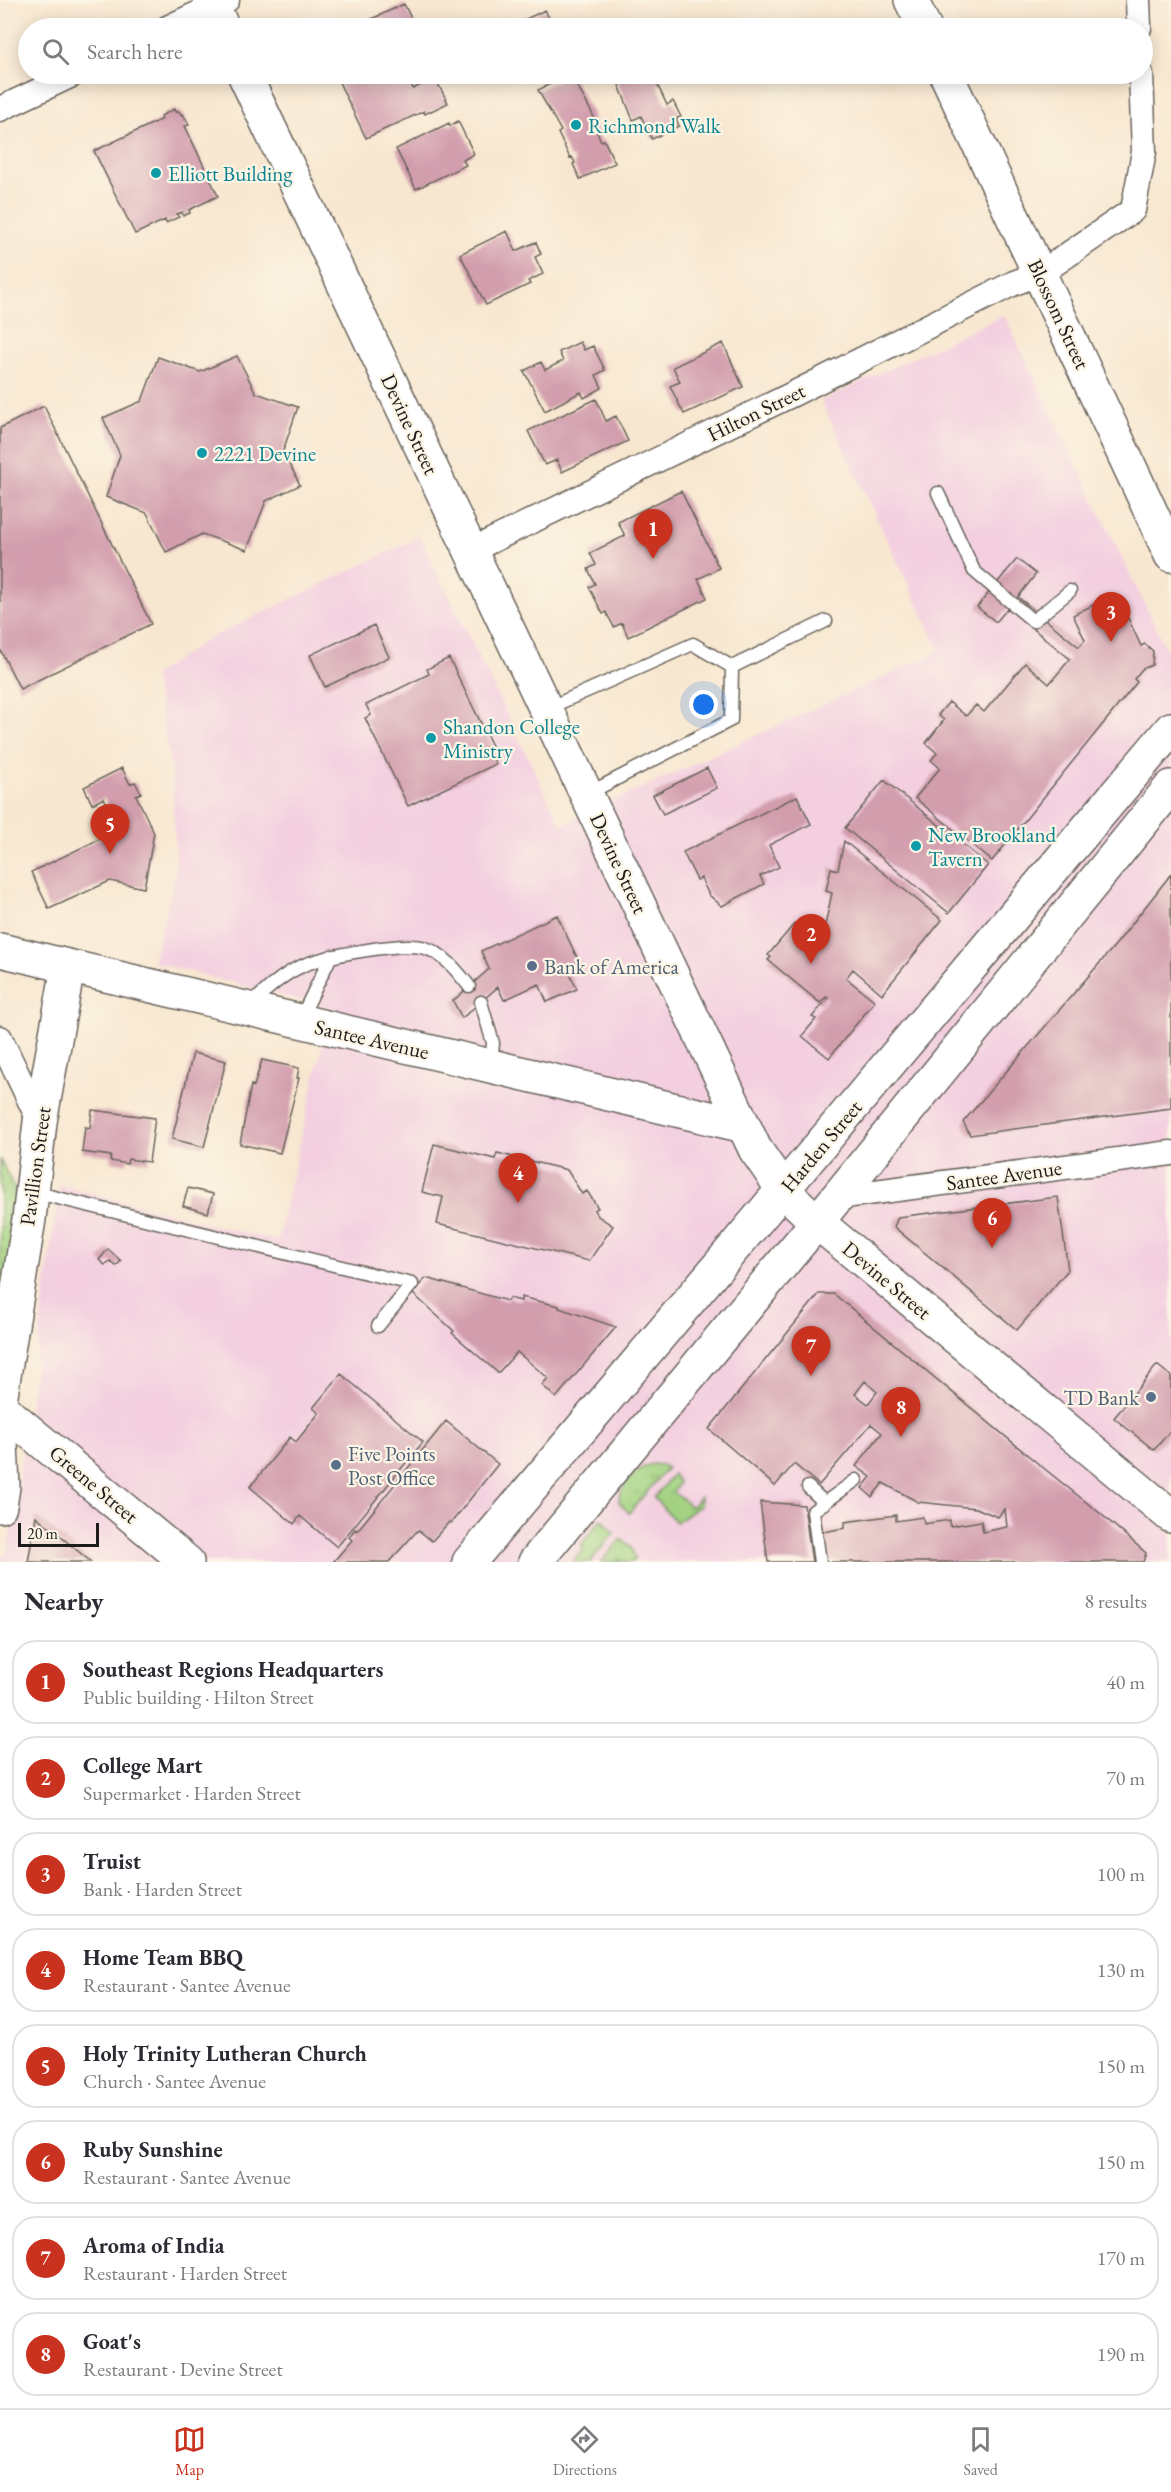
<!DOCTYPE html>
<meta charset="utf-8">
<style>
:root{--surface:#fff;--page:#f7f7f7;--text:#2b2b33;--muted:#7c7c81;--line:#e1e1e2;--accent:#c8321e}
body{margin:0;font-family:"EB Garamond",serif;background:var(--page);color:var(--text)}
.scale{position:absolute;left:18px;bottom:15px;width:81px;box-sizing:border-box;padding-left:6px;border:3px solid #1c1c1c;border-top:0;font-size:16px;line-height:21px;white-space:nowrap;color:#1c1c1c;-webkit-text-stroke:4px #fcf5e5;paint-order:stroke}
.you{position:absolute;left:704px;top:705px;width:21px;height:21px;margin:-15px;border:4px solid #fff;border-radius:50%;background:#1a73e8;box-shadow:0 0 0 9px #1a73e833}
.badge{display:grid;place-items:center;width:39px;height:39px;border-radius:50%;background:var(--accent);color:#fff;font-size:20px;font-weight:700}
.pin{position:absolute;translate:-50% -50px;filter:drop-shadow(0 2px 3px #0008)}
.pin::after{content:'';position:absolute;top:32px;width:21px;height:18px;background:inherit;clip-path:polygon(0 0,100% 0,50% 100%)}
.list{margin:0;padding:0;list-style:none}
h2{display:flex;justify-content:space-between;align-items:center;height:78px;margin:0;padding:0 24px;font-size:26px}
h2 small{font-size:20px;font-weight:400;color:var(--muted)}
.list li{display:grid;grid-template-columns:39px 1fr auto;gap:18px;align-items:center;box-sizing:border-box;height:84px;margin:0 12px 12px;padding:0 12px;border:2px solid var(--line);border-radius:24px}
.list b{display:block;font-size:22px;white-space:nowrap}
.list p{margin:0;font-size:20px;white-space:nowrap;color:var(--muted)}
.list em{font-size:20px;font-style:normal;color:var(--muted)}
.icon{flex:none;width:33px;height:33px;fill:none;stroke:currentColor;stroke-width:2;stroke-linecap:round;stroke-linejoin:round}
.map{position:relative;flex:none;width:1171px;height:1562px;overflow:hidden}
.search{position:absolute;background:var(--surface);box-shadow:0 3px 15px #0003;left:18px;right:18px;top:18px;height:66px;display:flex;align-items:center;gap:15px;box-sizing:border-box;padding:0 21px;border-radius:33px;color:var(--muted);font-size:22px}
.sheet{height:846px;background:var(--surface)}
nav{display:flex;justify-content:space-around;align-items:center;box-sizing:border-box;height:84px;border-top:2px solid var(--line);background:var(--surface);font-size:16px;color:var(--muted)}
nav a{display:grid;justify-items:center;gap:3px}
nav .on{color:var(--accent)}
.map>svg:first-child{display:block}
</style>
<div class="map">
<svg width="1171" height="1562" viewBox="0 0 1171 1562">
<defs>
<pattern id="grass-tufts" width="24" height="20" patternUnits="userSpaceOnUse" patternTransform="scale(1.5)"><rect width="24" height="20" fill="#a3d382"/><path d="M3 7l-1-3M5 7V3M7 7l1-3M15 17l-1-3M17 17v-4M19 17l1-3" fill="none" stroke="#8cb570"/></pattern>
<pattern id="park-dots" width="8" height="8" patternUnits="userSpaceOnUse" patternTransform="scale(1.5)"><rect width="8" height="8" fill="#a3d382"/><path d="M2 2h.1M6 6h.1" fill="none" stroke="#8cb570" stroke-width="1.8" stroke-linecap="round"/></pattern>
</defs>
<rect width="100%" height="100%" fill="#fcf5e5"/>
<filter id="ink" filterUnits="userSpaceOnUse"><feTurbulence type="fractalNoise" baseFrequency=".0167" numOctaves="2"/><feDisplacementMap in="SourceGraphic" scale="12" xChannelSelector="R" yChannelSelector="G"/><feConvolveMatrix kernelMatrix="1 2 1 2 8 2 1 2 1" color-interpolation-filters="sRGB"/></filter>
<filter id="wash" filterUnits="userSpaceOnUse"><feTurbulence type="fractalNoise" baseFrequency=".008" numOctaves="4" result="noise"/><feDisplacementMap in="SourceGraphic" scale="24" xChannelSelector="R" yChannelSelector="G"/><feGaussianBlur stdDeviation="1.35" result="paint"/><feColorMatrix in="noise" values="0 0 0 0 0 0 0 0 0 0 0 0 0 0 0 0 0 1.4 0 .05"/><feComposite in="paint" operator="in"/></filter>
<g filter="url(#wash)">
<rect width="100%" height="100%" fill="#f8e7d0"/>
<path fill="#f3cfe0" d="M1004,315L1171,659V1562H0V1554L7,1555L31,1396L59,1185L277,1241L331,1008L153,962L176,871L172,772L153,676L210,638L420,537L561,825L940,651L821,401Z"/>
<path fill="url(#grass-tufts)" stroke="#60784f" stroke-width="1.5" d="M653,1464L662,1465L667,1468L629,1513L619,1502C619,1485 637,1467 653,1464Z
M673,1474L679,1483L673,1492L692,1507L700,1497V1506L676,1522L654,1498Z
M601,1519L604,1520L614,1533L590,1562H573L584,1548L581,1545Z
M621,1539L631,1547L635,1559L632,1562H622L619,1559L617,1562H601Z"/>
<path fill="url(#park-dots)" stroke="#60784f" stroke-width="1.5" d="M0,1159L29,1219L0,1401Z"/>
<g id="blocks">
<path fill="#d29dad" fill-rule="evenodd" d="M404,4L416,28H352Z
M545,10L554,28H515L513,25Z
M335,74H419L420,77L410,82L413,89L435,78L448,103L425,114L424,111L366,138Z
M571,74L594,117L591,119L601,141L604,140L615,163L580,179L573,164L575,163L572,157L570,158L558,133L561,131L538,90Z
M618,74H656L661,83L657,84L667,105L673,101L681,117L676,119L679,126L652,139L641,116L633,120L615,75Z
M174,109L176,113L179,111L181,115L183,114L189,125L185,126L218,196L189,210L190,213L183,216L182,212L177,214L179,217L166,223L165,220L135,234L94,151L162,119L161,116Z
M458,121L474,154L463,160L466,165L416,189L396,149L449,123L450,126Z
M507,231L516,251L536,242L541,254L535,257L543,274L528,281L530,284L486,305L460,254Z
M580,342L584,350L593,346L605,370L596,375L602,388L584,398L581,392L545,411L524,371L541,362L545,370L563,361L559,352Z
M723,343L743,387L684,414L670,386L680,382L673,367Z
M237,356L256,393L298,407L283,451L300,485L266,501L247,550L202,534L166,552L147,513L106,497L120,455L103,418L142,401L158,357L200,372Z
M596,399L606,421L616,416L628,441L562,472L557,460L545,465L528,431Z
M44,406L151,624L20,689L0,649V428Z
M681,491L719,568L698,579L707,598L628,637L622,623L614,627L606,612L603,614L589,587L595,584L588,569L596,565L590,553L625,536L618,522Z
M1017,559L1036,574L1018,597L1079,647L1085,640L1073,615L1099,602L1101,608L1115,602L1124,620L1128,618L1141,646L1145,644L1153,651L1152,665L1142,669L1134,679L1137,682L992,861L915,798L940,768L931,760L937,753L926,743L944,720L938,715L949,702L966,716L976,705L984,712L1025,663L1049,684L1070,659L1008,608L996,622L977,607Z
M374,625L389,657L325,687L310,655Z
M449,658L498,758L494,760L496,764L408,806L365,718L371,715L366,705L429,674L427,669Z
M122,768L130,784L135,782L141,793L136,795L154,833L144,888L110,881L49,909L31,872L108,835L117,824L104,798L92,804L84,787Z
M707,768L717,788L663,814L653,795Z
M884,780L988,865L949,913L845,828Z
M797,796L811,824L769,845L779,867L760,876L764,884L722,906L709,895L701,878L697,880L683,852Z
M844,841L942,920L882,994L853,969L846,978L875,1001L829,1058L802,1036L816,1019L812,1017L828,998L826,997L820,1003L768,960L771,957L768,955L795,923L821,944L832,893L826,891L831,868L838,870Z
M1171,874V1108L970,1135L963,1122L1117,943Z
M557,915L580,964L568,970L577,989L547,1002L539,984L504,1000L498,987L462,1018L453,1001L489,969L481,951Z
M193,1053L226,1061L204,1147L172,1139Z
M262,1060L299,1068L297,1078H299L280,1153L240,1144L251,1085L254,1086Z
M92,1110L155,1118L149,1162L128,1159L127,1164L110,1161L111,1156L82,1152L85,1127L90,1128Z
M434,1144L495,1159L497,1153L567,1170L582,1194L587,1191L598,1208L594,1210L598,1216L613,1226L589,1261L437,1224L443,1197L422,1192Z
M188,1188L213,1194L208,1213L183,1206Z
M1058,1197L1068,1270L1017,1330L894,1227L898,1217Z
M108,1249L121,1261L116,1266L110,1261L105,1265L99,1260Z
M426,1278L507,1301L509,1298L521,1301V1297L559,1306V1308L616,1327L556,1398L542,1385L548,1378L517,1352L498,1373L452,1333L454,1331L412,1293Z
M819,1294H834L1041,1466L1101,1514L1146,1553L1143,1562H825L822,1532L845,1528V1522L896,1515V1521L923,1517L924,1524L950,1520V1526L981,1521L983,1532L1007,1527L1005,1509L998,1517L976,1508L918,1502L883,1483L872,1497L862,1488L871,1477L856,1466L882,1433L871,1424L819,1485L794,1464L775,1486L709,1429ZM865,1381L877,1392L868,1404L855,1394Z
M1157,1365L1171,1376V1430L1154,1450L1114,1418Z
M341,1374L423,1442L337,1547L300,1516L294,1524L250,1487L290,1437L296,1442L319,1413L313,1408Z
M446,1421L498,1464L451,1523L449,1522L432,1541L418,1530L389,1562H333L352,1540L349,1537L355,1529L357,1531Z
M760,1502L804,1505L812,1562H768Z
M36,1516L91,1562H28Z"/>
</g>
</g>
<g filter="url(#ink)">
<use href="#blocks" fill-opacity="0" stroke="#69635b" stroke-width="1.5"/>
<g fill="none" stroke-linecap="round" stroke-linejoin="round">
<defs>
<path id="lane" d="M938,493L974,571L1033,621L1070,591
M732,667L826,621
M546,709L693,644L732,667
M587,794L731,720L732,667
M481,1002L493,1043L491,1065
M250,1005C265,991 283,974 302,966C322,956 405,941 425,948C443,953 458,972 469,986
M301,1018L331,956
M33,1192L412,1284L378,1326
M808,1487L825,1503
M820,1562L813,1511L856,1480"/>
<path id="street" d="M1138,0L1139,28
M167,28L227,0
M0,109L74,74
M470,551L793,394L1014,283L1041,273L1133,210L1144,152L1141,74
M0,1038L40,1122
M837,1197L1171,1153"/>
<path id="secondary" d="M210,0L223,28
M911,0L925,28
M244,74L755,1149L784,1191L817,1222L1171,1516
M946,74L1171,555
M0,950L744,1126
M0,1401L29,1219L40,1122L68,968
M0,1407L187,1562
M0,1421L3,1487L0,1506
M469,1562L1171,729
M535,1562L817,1222L1171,787"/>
</defs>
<use href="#lane" stroke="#69635b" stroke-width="15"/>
<use href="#street" stroke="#69635b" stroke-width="27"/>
<use href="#secondary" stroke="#69635b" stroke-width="36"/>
<use href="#lane" stroke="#fff" stroke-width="12"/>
<use href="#street" stroke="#fff" stroke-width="24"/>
<use href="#secondary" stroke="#fff" stroke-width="33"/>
</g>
</g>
<g fill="#0f9aa8" stroke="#fcf5e5" stroke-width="2">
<circle cx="576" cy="125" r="6"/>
<circle cx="156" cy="173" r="6"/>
<circle cx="202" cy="453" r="6"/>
<circle cx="431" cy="738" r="6"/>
<circle cx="916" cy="846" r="6"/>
</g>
<g fill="#5c6f8a" stroke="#fcf5e5" stroke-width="2">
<circle cx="532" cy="966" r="6"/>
<circle cx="1151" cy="1397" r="6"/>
<circle cx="336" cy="1465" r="6"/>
</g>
<g text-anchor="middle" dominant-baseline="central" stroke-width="4.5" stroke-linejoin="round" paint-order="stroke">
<g font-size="21" fill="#0d838f" stroke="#fcf5e5" text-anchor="start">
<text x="588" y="125">Richmond Walk</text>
<text x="168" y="173">Elliott Building</text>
<text x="214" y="453">2221 Devine</text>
<text x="443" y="726">Shandon College<tspan x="443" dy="24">Ministry</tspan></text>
<text x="928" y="834">New Brookland<tspan x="928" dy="24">Tavern</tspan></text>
</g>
<g font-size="21" fill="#1c1c1c" stroke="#fcf5e5">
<text transform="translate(1059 314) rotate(65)">Blossom Street</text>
<text transform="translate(756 412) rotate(-26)">Hilton Street</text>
<text transform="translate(410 424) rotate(65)">Devine Street</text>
<text transform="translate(619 863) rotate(65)">Devine Street</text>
<text transform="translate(372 1039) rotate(13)">Santee Avenue</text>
<text transform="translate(821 1146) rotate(-50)">Harden Street</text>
<text transform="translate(35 1166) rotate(-82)">Pavillion Street</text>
<text transform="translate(1004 1175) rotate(-8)">Santee Avenue</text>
<text transform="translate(887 1280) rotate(40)">Devine Street</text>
<text transform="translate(94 1484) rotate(40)">Greene Street</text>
</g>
<g font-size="21" fill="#4e5e75" stroke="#fcf5e5" text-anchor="start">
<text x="544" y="966">Bank of America</text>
<text x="1139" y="1397" text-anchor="end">TD Bank</text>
<text x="348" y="1453">Five Points<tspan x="348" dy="24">Post Office</tspan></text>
</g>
</g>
</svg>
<div class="scale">20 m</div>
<div class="you"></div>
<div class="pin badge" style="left:653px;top:559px">1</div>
<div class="pin badge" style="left:811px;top:964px">2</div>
<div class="pin badge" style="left:1111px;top:642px">3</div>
<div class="pin badge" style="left:518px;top:1203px">4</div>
<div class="pin badge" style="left:110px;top:854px">5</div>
<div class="pin badge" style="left:992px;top:1248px">6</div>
<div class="pin badge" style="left:811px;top:1376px">7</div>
<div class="pin badge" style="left:901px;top:1437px">8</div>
<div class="search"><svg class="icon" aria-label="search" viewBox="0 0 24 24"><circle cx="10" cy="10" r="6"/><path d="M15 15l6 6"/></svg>Search here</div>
</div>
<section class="sheet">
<h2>Nearby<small>8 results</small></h2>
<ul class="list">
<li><span class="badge">1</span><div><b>Southeast Regions Headquarters</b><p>Public building · Hilton Street</p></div><em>40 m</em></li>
<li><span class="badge">2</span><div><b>College Mart</b><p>Supermarket · Harden Street</p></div><em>70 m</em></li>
<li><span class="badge">3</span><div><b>Truist</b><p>Bank · Harden Street</p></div><em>100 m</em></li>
<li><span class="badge">4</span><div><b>Home Team BBQ</b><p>Restaurant · Santee Avenue</p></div><em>130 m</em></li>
<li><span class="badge">5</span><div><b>Holy Trinity Lutheran Church</b><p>Church · Santee Avenue</p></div><em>150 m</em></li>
<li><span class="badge">6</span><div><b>Ruby Sunshine</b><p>Restaurant · Santee Avenue</p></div><em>150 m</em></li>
<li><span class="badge">7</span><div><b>Aroma of India</b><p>Restaurant · Harden Street</p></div><em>170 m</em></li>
<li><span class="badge">8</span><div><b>Goat's</b><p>Restaurant · Devine Street</p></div><em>190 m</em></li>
</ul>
</section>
<nav>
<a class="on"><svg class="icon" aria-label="map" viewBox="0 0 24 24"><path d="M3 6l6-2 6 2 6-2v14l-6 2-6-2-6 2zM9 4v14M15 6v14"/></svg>Map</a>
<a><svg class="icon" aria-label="directions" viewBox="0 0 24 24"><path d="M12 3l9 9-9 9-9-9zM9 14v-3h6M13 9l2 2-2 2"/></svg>Directions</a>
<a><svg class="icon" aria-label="saved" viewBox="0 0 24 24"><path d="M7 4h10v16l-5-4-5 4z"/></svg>Saved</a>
</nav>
